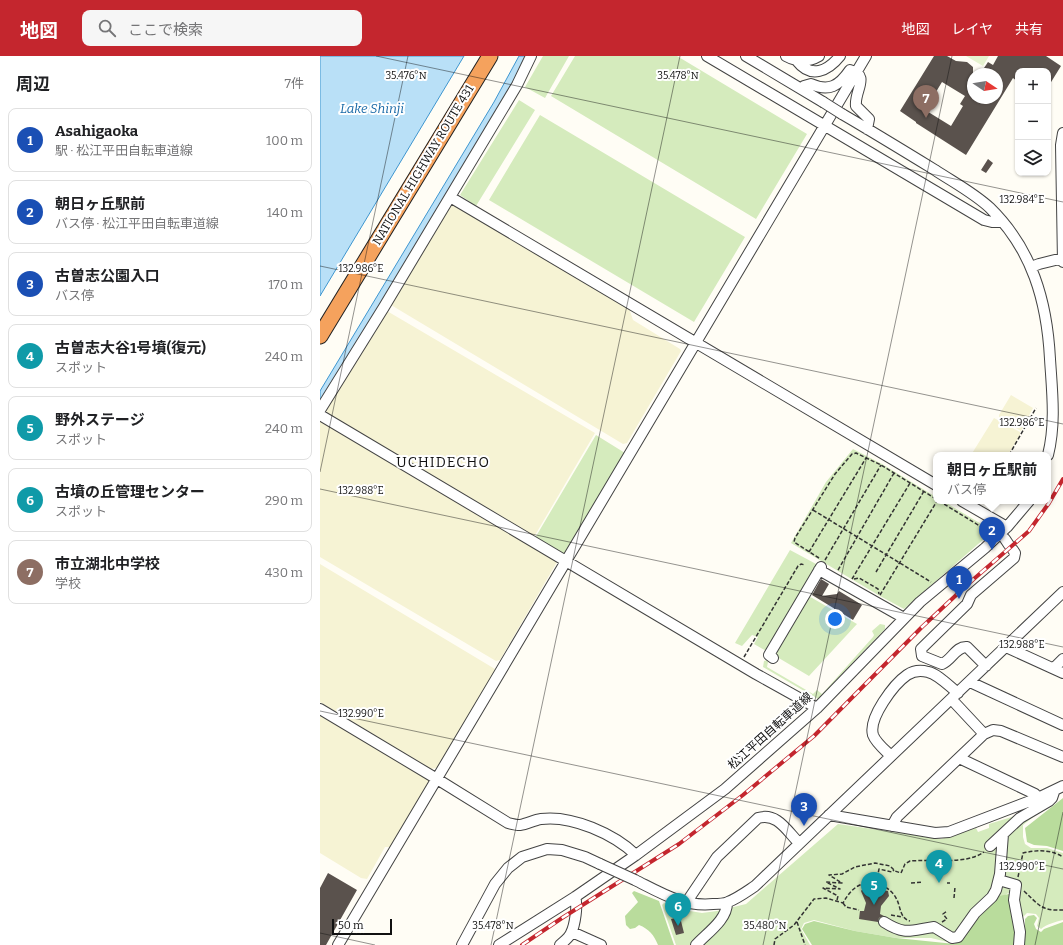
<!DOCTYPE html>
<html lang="ja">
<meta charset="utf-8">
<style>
:root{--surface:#fff;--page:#f6f6f6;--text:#202124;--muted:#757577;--line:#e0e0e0;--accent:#c4262e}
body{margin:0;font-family:Bitter,"Noto Sans JP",serif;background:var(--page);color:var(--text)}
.controls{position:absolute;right:12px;top:12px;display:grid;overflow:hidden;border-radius:8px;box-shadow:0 1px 3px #0004}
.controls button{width:36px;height:36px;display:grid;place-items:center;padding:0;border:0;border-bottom:1px solid var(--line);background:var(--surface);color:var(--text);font:20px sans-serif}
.compass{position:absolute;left:647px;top:12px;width:36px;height:36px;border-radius:50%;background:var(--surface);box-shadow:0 1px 3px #0004;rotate:102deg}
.scale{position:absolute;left:12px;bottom:10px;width:60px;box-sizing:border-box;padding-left:4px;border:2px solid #111;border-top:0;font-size:11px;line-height:14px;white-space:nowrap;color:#111;-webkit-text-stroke:3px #fff;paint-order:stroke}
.you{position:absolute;left:515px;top:563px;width:14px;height:14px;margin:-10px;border:3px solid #fff;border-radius:50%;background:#1a73e8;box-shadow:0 0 0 6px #1a73e833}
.badge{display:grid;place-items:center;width:26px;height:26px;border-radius:50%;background:var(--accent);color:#fff;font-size:13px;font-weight:700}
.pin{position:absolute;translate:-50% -33px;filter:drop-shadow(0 1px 2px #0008)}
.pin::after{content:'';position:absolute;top:21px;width:14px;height:12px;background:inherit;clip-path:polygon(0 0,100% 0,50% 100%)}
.popup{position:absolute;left:613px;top:396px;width:118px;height:52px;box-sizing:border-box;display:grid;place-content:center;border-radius:8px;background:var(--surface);filter:drop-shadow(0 1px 3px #0005);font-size:13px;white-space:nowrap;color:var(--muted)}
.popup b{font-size:15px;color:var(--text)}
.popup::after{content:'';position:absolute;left:50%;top:100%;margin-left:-8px;border:8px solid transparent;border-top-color:var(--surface)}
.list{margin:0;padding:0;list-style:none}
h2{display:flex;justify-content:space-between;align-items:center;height:52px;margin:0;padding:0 16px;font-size:17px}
h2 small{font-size:13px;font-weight:400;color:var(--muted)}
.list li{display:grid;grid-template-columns:26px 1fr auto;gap:12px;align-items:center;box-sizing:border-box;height:64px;margin:0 8px 8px;padding:0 8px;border:1px solid var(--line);border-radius:8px}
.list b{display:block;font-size:15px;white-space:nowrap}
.list p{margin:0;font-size:13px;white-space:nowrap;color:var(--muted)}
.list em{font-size:13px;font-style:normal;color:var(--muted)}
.icon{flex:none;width:22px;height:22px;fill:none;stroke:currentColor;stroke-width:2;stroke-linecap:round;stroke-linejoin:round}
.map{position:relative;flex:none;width:743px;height:889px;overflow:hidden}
header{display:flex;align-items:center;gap:24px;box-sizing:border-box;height:56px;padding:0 20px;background:var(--accent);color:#fff}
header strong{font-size:19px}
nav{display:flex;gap:22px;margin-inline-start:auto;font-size:14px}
.search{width:280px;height:36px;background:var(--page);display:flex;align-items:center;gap:10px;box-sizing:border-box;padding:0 14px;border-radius:8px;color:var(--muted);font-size:15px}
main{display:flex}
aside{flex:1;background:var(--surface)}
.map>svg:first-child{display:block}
</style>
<header>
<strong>地図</strong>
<div class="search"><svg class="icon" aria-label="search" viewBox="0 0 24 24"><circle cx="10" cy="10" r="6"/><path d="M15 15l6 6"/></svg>ここで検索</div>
<nav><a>地図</a><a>レイヤ</a><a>共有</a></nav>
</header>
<main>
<aside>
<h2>周辺<small>7件</small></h2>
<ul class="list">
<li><span class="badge" style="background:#1a4fb4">1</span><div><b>Asahigaoka</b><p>駅 · 松江平田自転車道線</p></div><em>100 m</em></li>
<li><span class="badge" style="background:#1a4fb4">2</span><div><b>朝日ヶ丘駅前</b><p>バス停 · 松江平田自転車道線</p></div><em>140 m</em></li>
<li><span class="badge" style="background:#1a4fb4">3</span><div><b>古曽志公園入口</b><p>バス停</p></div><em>170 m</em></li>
<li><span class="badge" style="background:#0f9aa8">4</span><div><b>古曽志大谷1号墳(復元)</b><p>スポット</p></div><em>240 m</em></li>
<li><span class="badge" style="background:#0f9aa8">5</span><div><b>野外ステージ</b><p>スポット</p></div><em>240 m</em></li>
<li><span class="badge" style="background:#0f9aa8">6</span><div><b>古墳の丘管理センター</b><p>スポット</p></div><em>290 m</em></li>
<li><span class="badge" style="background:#8d6e63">7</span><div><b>市立湖北中学校</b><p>学校</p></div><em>430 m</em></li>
</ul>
</aside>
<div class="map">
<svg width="743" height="889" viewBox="0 0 743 889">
<rect width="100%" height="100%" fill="#fffdf5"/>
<path fill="#f6f3d4" d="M134,146L308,249L313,264L360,293L361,295L307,387L303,388L71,249L129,148Z
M67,255L275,377L214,481L8,358L5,353Z
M691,339L713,352L701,375L679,362V359Z
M674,362L700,376V379L688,399H651Z
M3,363L237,506L180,604L176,605L0,501V364Z
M0,508L175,613L173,619L120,711L111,713L0,646Z
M0,657L111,724L72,791H65L47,823L41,822L0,797Z"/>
<path fill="#d5ebbd" d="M223,0H249L225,42L205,31Z
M255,0H357L487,78L436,163L231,40Z
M199,44L215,54L156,150L140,139Z
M220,59L425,181L374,266L169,144Z
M276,379L305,397L244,499L215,482Z
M533,393L562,408L616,441V445H623L673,475L584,553L560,540L471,487L506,426Z
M470,494L498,509L448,596L434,588L438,581L432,579L422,590L415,587Z
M487,539L537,568L489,620L452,598Z
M560,568L565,569V573L498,643L443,611L444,605L447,604L448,606L447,611L493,638L497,634L502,638L553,581L554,579L552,575Z
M735,744L703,769V781L705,788L711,792H727L743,797V864C735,866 727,868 721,873L717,870L719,862L716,858L707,857L703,861L702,889L692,837L690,836L679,843L640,889L611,882H576L535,875L494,864L484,867L481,873L490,889H356L342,849L344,847L364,854L382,857L397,855L426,848L518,768L621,783L656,772L658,776L669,772V768L698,759Z"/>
<path fill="#b9dc9c" d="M743,742V795L727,790L714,789L707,786L705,772Z
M314,835L339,845L354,889H338C334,879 329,873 319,869L315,872L310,873L306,869L305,860L318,846L312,837Z
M689,838H691L696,889H492L482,873L485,868L494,865L535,875L576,882L635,888L648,875L669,850L679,840Z
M714,859L717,862L714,868L716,873L721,876L724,873L743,866V889H705V863L708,860Z"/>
<path fill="#e6f2cf" d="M646,0H669L663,10Z"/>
<path fill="#b9e0f7" stroke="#3f96cf" d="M0,0H144L0,240Z
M199,0H210L0,350V335L174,46Z"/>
<path fill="#5a524d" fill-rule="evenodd" d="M614,0H627L636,5L647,6L653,11V42H677V18H660L668,6L673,9L678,0H726L741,10L728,31V15H698V26L693,22L646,99L596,67V66L580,55ZM622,26L645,40L640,48L643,50L631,70L605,54Z
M668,103L673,107L666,117L661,114Z
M501,523L509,528L502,540L517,538L519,535L542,549L533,564L492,539Z
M8,817L37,834L6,889H0V832Z
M544,831L568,835L569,840L561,850L560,858L564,860L559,862L558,866L539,863L540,855H544L546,847L541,835Z
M360,861L364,877L356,879L351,863Z"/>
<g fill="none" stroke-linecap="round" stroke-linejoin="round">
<defs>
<path id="minor" d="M387,0L664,164L672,166H682
M426,0L503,46
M466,0C477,6 489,6 499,0
M477,5C491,23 508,15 520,0
M481,33L484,30L491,28C509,36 519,30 530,14C551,19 534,35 536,50L549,63L547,73
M522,58C553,76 584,95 615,114C633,126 654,137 670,152C712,193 727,245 730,303C732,335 736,367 728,399
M743,77L741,89L743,206
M130,141L616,429
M711,211L719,208L743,202
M0,354L64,251L197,29L211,0
M0,359L436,618L497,652
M642,445L687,471
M685,483L689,489
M499,514L584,562
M686,591L743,617
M453,602L449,599L501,511
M666,610L647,591C636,590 632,604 622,608L602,600L601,593L647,548L651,539L694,502L695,497L693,494
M734,612L743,603
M650,626L743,669
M635,647L664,678
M0,653L117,723L188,767C192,768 197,769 200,769C207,768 214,764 221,763C252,759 294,778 316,799
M571,700C565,694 556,687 553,679C548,662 574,628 587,619C593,615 601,614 608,616C618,618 629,630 638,637
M639,702L715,738L718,742
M509,759L615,777L629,776L718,742L743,730
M572,770L577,761L664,678L673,674L681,675L743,701
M670,790L700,762L729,745L732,742L734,736
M315,824C341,837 363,851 393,848C398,848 404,848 408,846C418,842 426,836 435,830L743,536
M679,824L696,829L694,844L700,876L699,889
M366,847L397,801L438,762C457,756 467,775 479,787
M564,866C586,880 591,874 614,871L632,882L638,881L655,857L672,841L676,834L680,818L683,778
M252,876L281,889
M18,889L546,0
M142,889L175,828L188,812L202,801L227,793L242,794L265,801L280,808
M179,889L255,841L316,799L405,733L497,652L600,546L665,492L687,471L709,445
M240,889C244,885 249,882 251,877C255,869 258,849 255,841
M376,889C387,877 407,864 407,847"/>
<path id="highway" d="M0,280L170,0"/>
</defs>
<use href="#minor" stroke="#444" stroke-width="12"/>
<use href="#highway" stroke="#222" stroke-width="17"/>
<path stroke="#333" stroke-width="1.5" stroke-dasharray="4 2" stroke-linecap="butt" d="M689,399L716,352
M619,445L668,475L667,478
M493,454L611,526
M489,496L546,402
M499,502L474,486L475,482L515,418L532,398L536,397L561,409L616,443
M505,504L561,409
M518,514L574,417
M556,516L604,435
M532,523L590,427
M534,523L539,522L558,533L559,538
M560,539L617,445
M424,601L478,510L481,508L485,509
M698,821L703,797C717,794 730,793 743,801
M591,827L603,826
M627,827H630
M556,828L559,813L572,816L574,814
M704,835C719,849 721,855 743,854
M634,842L635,831
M517,844L518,840L503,832L520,833L506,826L522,827L509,819L522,818L535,811L555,807L570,810L575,815L581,817L585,808L590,805C612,803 646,809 664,796
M523,847L526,851L539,854
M571,859L583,861
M477,866L485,889
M622,866L627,863L623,858L627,855
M454,889L455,883L474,869L494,843L506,842L523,847C527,840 531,834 538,830C551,823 569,829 576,842C581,850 579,862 590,865"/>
<use href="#minor" stroke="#fff" stroke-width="10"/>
<use href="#highway" stroke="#f5a25d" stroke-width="15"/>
<defs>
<path id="rail" d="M202,889L242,862L359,788L423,739L494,680L602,571L648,528L709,475L729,447L743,423"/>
</defs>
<use href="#rail" stroke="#c4262e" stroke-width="4"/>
<use href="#rail" stroke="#fff" stroke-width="2.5" stroke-dasharray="8" stroke-linecap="butt"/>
<defs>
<path id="minor-bridge" d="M503,46L522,58
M280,808L315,824"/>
</defs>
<use href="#minor-bridge" stroke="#444" stroke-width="12" stroke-linecap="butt"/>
<use href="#minor-bridge" stroke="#fff" stroke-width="10"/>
</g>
<path fill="none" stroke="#111" stroke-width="1" stroke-opacity="0.45" d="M56,0L743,146M0,210L743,368M0,416L88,0M0,433L743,591M0,655L743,813M0,877L55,889M171,889L360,0M443,889L632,0M715,889L743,756"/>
<g text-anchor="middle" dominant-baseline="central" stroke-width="4" stroke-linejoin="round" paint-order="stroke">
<g font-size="12" fill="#111" stroke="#fff">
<text transform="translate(103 109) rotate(-59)">NATIONAL HIGHWAY ROUTE 431</text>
<text transform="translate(450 675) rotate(-42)">松江平田自転車道線</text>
</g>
<g font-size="13" font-style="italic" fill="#1768a6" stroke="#fff">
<text x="52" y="52">Lake Shinji</text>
</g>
<g font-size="14" letter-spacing="1" fill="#111" stroke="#fff">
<text x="123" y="406">UCHIDECHO</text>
</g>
</g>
<g font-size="10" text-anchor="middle" fill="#111" stroke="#fff" stroke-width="4" stroke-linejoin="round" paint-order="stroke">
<text x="86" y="23">35.476°N</text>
<text x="358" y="23">35.478°N</text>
<text x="702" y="147">132.984°E</text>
<text x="41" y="216">132.986°E</text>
<text x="702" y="370">132.986°E</text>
<text x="41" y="438">132.988°E</text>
<text x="702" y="592">132.988°E</text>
<text x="41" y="661">132.990°E</text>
<text x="702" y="814">132.990°E</text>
<text x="173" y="873">35.478°N</text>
<text x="445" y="873">35.480°N</text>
</g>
</svg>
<div class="controls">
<button>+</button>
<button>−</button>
<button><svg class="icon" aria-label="layers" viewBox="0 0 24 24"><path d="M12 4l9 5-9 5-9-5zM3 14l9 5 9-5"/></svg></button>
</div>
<svg class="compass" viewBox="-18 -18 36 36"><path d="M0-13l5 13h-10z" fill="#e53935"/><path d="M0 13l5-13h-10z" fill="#757577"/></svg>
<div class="scale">50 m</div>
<div class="you"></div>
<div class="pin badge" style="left:639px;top:543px;background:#1a4fb4">1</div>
<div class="pin badge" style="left:672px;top:494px;background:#1a4fb4">2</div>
<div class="popup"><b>朝日ヶ丘駅前</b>バス停</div>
<div class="pin badge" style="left:484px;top:770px;background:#1a4fb4">3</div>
<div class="pin badge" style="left:619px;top:827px;background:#0f9aa8">4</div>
<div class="pin badge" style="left:554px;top:849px;background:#0f9aa8">5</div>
<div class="pin badge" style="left:358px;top:870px;background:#0f9aa8">6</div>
<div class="pin badge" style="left:606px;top:62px;background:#8d6e63">7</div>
</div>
</main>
